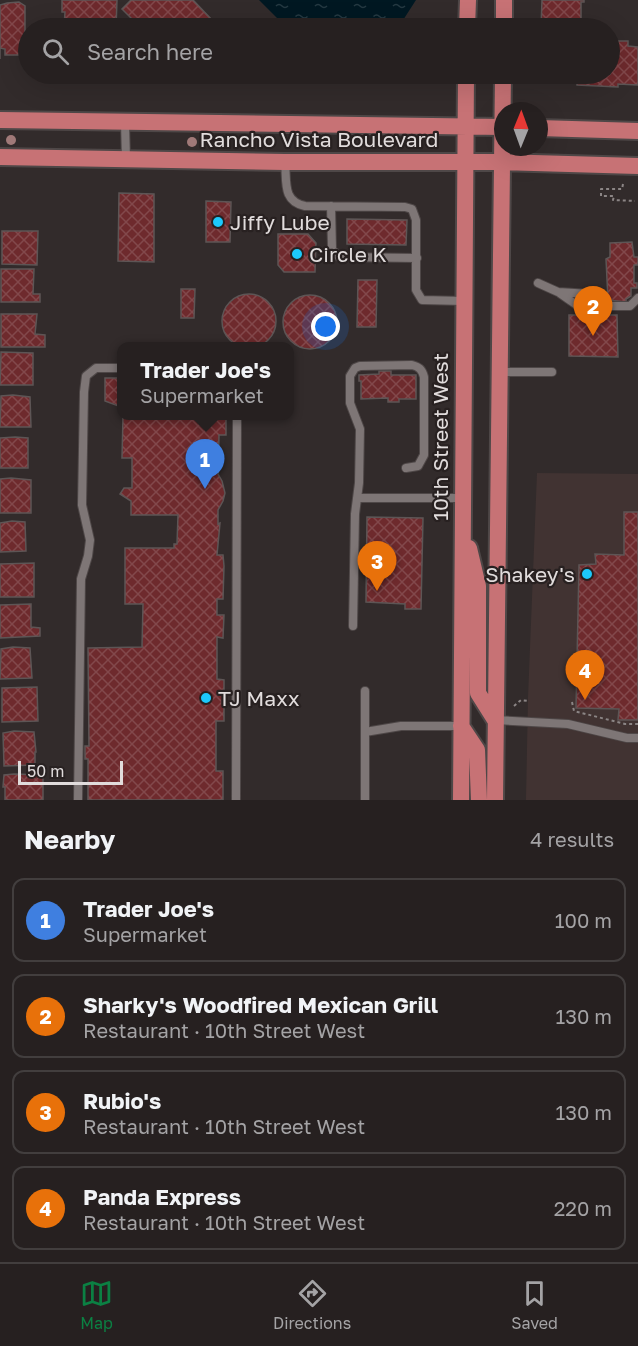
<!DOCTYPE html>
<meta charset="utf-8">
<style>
:root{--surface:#262020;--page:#2e2829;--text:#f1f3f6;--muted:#a4a3a5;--line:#423e3e;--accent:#0b8043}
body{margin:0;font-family:"Golos Text",sans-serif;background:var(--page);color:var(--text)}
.compass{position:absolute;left:494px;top:102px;width:54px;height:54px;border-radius:50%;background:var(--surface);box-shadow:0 6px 24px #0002;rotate:1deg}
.scale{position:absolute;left:18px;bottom:15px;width:105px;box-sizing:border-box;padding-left:6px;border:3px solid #e1dcdc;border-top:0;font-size:16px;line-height:21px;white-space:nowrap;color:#e1dcdc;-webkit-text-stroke:4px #282121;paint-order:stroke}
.you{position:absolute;left:326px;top:327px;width:21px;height:21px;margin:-15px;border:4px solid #fff;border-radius:50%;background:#1a73e8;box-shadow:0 0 0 9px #1a73e833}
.badge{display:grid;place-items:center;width:39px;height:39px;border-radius:50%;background:var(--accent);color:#fff;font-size:20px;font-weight:700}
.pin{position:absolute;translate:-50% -50px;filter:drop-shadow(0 2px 3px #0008)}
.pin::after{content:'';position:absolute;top:32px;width:21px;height:18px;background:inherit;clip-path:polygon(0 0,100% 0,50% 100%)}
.popup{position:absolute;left:117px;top:342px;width:177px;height:78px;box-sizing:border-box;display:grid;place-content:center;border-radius:12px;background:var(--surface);filter:drop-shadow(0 2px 4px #0005);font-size:20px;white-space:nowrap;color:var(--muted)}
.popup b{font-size:22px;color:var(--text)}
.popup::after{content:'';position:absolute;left:50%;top:100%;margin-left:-12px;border:12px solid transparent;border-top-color:var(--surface)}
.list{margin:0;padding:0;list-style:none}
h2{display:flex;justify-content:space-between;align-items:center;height:78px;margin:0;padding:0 24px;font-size:26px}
h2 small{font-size:20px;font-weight:400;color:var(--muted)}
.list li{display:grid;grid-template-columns:39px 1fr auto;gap:18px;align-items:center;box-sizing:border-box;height:84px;margin:0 12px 12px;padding:0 12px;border:2px solid var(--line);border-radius:12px}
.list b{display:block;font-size:22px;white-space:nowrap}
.list p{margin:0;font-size:20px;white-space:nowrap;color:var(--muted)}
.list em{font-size:20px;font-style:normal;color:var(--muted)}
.icon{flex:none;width:33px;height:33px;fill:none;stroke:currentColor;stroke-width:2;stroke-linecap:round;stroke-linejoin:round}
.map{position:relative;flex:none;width:638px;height:800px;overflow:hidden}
.search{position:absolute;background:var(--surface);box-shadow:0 6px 24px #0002;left:18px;right:18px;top:18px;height:66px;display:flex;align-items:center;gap:15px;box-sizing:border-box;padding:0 21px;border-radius:33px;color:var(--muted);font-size:22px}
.sheet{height:462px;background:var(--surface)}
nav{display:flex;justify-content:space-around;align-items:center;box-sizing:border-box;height:84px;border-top:2px solid var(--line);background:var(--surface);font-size:16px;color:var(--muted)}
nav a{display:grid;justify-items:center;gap:3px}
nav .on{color:var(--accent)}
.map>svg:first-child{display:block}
</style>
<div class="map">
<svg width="638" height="800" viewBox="0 0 638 800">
<defs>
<pattern id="water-ripples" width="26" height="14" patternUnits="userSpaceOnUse" patternTransform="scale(1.5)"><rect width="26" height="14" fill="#001822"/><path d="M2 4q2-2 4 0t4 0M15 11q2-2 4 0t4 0" fill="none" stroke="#253942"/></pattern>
<pattern id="building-cross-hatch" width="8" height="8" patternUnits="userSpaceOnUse" patternTransform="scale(1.5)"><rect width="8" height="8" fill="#6e2a2d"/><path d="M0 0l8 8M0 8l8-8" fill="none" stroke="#82484b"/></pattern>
</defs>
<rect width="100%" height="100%" fill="#322b2b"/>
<path fill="#413332" d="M537,473L638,474V800H526L528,698Z"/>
<path fill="url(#water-ripples)" d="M259,0H416L398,28H287Z"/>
<path fill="url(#building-cross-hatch)" stroke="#5d5555" stroke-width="1.5" d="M62,0H117L116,28H64L65,12H62Z
M131,0H193L214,22L208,28H141L122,9Z
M542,0H584V2H581V28H541Z
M19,2L25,6V50H21V55H5V49L0,48V59V5L7,3Z
M614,41H628V46L638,47V85L618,84V87L577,85V74H610V46L614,45Z
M119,193L154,194V262L118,261Z
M206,201L231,202L230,242H206Z
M347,219L407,220L406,245L347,244Z
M2,231H38L37,265L2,264Z
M278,234H308L316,243L315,272H284L278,265Z
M632,242L634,257H638V265H634V283H637V288H631V296L626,299V302L608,300L606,259L610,257V243Z
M1,269H34L33,294H40V302H1Z
M358,280H377L376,327H357Z
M181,289H195L194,318H181Z
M222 321a27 27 0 1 1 54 0a27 27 0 1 1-54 0Z
M283 322a27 27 0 1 1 54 0a27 27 0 1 1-54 0Z
M1,314H37L35,334L45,335V347H1Z
M569,315H617L618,357L569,356Z
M1,352L33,353V385H0Z
M379,371H391V375H416V399H399V402H388V398L361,399V381H359V375L379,374Z
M105,378H121V407L105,401Z
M13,395L30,397L31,427H0L1,396Z
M123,416H226V435H219L218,474L222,481L225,493L223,501L218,510V524L220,523L217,555H223L224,566L223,599H217V615H224L223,638L217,637V679L224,680V721H216V771H223V800H88V759H85V746H89L88,648L142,647L143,604H125V548H174V544H177L178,515H131V501L120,494L124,488H132V458H122Z
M15,437L28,438V468H0V438Z
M11,478L31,480V513H0V479Z
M624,512H638V720H618L619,709L576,708L579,565L596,564L595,554L624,555Z
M367,517L423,518L421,609H405V604L366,602Z
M12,521L25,522L26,551L0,552V523Z
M34,563V597H0V564Z
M31,604V627L40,628V636L0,638V605Z
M13,647L30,648L32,678L0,679L1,649Z
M37,687L38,721L2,722V688Z
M14,731L34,732L36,752H35V765L4,766L3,733Z
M14,774L43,775V800H5V787H3L4,775Z"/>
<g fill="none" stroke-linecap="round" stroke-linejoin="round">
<defs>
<path id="service" d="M125,123L126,159
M285,162C287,182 282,201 305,206L405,207L412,209L416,220V290L422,300L464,301
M331,206L332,249L339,257L417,258
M538,283L558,292L578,306H630L638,298
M558,292L591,294L608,307
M500,372H552
M357,498H463
M353,626L355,514L359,483L360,429L350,403V376L355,368L360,366L412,365C419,367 422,369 424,377V455L418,466L406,468
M495,720L568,724L627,738H638
M365,732L401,726H461
M78,800L81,579L88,556L90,540L82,505L84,392L86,376L96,368H121
M236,800L237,416
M365,800V691"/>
<path id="primary" d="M467,28L468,0
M504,28V0
M0,120L503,127
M539,128L638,131
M0,157L285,162H501L638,166
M469,548L478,586V693L495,720
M461,726L477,750L479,800
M461,800L466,74
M495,800L503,74"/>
</defs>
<use href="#service" stroke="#4e4747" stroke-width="10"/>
<use href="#primary" stroke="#4e4747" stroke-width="20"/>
<path stroke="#8b8585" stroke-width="2" stroke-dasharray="3 3" stroke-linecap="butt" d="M623,184L622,189H601V196H614L613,200L635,201
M572,702L574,711L625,724H638
M514,706L521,700L528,701"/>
<use href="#service" stroke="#7e7676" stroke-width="8"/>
<use href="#primary" stroke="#c77275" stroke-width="16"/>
</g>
<g fill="#a07978">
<circle cx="11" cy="140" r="5"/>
<circle cx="192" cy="142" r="5"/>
</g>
<g fill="#1cc9fc" stroke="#282121" stroke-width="2">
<circle cx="218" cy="222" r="6"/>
<circle cx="297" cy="254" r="6"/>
<circle cx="587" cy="574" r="6"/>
<circle cx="206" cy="698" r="6"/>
</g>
<g text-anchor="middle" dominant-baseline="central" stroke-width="4.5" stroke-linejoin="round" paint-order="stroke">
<g font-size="21" fill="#e1dcdc" stroke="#282121">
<text x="319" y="139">Rancho Vista Boulevard</text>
<text transform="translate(440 437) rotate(-90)">10th Street West</text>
</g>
<g font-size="21" fill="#e1dcdc" stroke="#282121" text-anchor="start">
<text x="230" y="222">Jiffy Lube</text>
<text x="309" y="254">Circle K</text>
<text x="575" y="574" text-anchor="end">Shakey's</text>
<text x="218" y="698">TJ Maxx</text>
</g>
</g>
</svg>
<svg class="compass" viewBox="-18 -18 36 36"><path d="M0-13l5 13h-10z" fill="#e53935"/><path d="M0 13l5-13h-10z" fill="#a4a3a5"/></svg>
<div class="scale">50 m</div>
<div class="you"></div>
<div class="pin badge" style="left:205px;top:489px;background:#3f7fe0">1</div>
<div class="popup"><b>Trader Joe's</b>Supermarket</div>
<div class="pin badge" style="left:593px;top:336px;background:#e8710a">2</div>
<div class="pin badge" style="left:377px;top:591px;background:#e8710a">3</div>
<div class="pin badge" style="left:585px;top:700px;background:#e8710a">4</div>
<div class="search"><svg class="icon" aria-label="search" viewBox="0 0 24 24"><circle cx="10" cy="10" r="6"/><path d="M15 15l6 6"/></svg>Search here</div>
</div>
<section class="sheet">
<h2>Nearby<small>4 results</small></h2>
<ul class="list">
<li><span class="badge" style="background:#3f7fe0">1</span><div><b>Trader Joe's</b><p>Supermarket</p></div><em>100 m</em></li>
<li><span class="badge" style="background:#e8710a">2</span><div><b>Sharky's Woodfired Mexican Grill</b><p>Restaurant · 10th Street West</p></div><em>130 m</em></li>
<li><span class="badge" style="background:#e8710a">3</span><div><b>Rubio's</b><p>Restaurant · 10th Street West</p></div><em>130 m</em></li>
<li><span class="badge" style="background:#e8710a">4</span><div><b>Panda Express</b><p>Restaurant · 10th Street West</p></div><em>220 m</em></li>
</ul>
</section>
<nav>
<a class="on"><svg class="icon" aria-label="map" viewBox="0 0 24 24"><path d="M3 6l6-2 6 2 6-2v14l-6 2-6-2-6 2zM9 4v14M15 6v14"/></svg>Map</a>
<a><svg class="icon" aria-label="directions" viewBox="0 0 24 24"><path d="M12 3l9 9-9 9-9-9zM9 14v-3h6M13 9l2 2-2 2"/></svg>Directions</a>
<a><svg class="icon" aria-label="saved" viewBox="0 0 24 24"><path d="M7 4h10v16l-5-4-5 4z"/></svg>Saved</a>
</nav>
